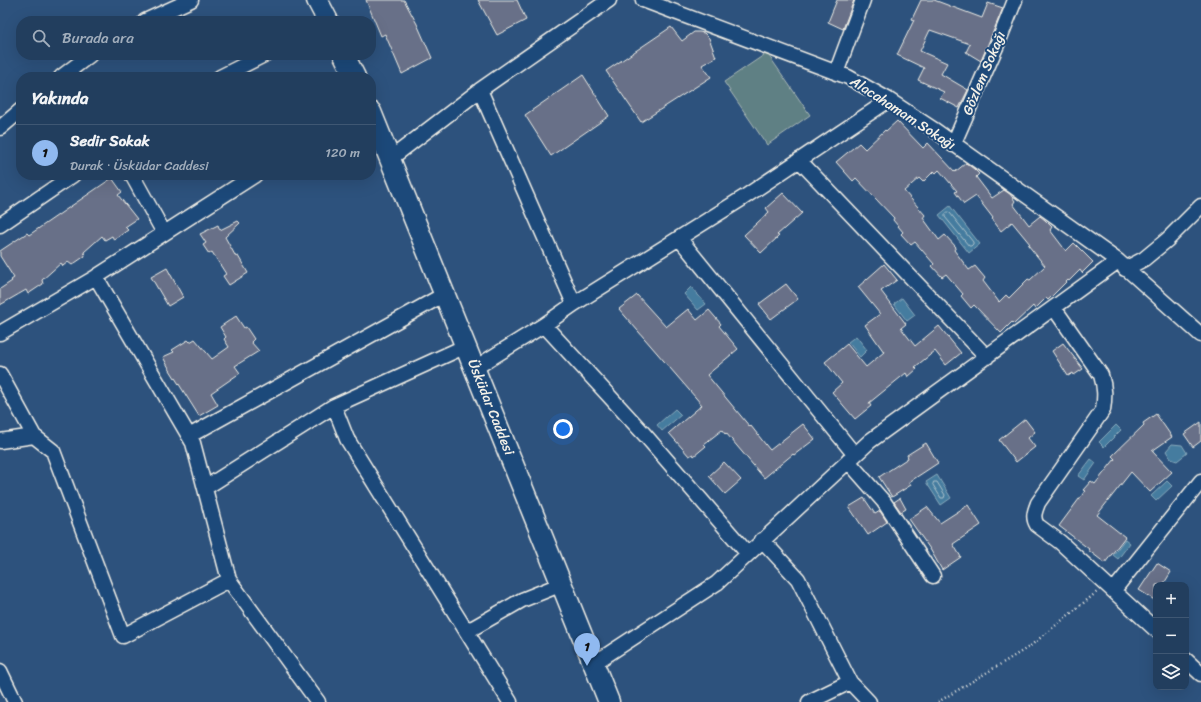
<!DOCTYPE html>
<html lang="tr">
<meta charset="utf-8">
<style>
:root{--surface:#223e5e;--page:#2e4967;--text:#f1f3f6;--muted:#a2aebc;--line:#3f5773;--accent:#90b9f0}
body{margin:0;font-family:Sriracha,sans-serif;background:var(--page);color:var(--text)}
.controls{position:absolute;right:12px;bottom:12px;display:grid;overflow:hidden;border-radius:8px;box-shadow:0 4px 16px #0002}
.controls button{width:36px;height:36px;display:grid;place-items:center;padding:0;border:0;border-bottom:1px solid var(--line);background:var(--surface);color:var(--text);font:20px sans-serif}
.you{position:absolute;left:563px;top:429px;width:14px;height:14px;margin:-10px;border:3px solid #fff;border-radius:50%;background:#1a73e8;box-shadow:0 0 0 6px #1a73e833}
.badge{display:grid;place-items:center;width:26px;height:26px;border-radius:50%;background:var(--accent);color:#111;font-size:13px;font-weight:700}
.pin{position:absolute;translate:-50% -33px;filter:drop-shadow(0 1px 2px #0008)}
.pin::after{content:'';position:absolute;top:21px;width:14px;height:12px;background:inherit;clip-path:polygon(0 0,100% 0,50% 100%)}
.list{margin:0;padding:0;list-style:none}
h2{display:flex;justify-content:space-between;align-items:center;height:52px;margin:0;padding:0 16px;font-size:17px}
h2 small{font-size:13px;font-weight:400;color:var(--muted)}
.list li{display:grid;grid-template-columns:26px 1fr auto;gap:12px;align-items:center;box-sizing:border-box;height:56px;padding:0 16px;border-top:1px solid var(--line)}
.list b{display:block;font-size:15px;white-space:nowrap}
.list p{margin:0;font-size:13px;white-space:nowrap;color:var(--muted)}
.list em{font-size:13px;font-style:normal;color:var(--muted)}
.icon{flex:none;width:22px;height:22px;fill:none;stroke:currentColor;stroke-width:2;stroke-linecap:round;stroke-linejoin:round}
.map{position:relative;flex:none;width:1201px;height:702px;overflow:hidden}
.search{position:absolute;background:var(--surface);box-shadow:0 4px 16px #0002;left:16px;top:16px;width:360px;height:44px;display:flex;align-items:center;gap:10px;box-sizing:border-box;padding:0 14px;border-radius:16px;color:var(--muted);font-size:15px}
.panel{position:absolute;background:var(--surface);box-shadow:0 4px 16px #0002;left:16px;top:72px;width:360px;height:108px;border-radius:16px}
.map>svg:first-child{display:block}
</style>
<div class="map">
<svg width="1201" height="702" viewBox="0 0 1201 702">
<rect width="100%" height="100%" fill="#2d527d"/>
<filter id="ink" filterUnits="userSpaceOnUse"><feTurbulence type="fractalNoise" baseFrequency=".025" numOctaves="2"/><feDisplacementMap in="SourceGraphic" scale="8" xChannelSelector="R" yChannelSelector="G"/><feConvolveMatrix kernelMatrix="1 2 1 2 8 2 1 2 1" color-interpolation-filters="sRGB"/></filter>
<g filter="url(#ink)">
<path fill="#5f8084" stroke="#aab8b6" d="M767,53L810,115L767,145L724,82Z"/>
<path fill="#447c9f" stroke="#8aabbc" d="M950,206L980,244L969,253L939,215Z
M691,287L706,304L698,310L684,294Z
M902,298L915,315L907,321L894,304Z
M856,336L867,350L860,357L848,342Z
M675,409L681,415L662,431L657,425Z
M1116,425L1121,430L1104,447L1099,442Z
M1172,444L1182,445L1187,453L1177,461L1171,459L1166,451Z
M1091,459L1096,463L1084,480L1078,476Z
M937,475L951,498L941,505L926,482Z
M1167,481L1172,486L1156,501L1151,496Z
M1125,539L1130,543L1118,559L1113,555Z"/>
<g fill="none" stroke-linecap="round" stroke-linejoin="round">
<path stroke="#aec2cb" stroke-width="1" d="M948,212L950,213L973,242V244L971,246H969L945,217V215Z
M934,482H937L945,495L944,498H941L933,485Z"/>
</g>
<path fill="#677088" stroke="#f4f1e8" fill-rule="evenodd" d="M366,0H404L417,24L432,58L402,74L385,34L381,36Z
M478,0H517L526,20L497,35Z
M837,0H854L843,29L828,22Z
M921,0H934L982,18L988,3L1003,8L981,61L966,52L970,44L930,30L920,51L947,63L941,74L968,90L959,108L940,98L944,92L918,80L924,68L897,55L914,20L912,19Z
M671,27L682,41L694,32H699L704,33L709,38L716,57L702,65L711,77L641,122L606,71Z
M583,75L609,116L551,156L525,115Z
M897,121L923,148L928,143L955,172L966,163L974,169L979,174L976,177L992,198L1004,190L1010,194L1015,201L1013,204L1029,225L1040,216L1045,220L1052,227L1050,230L1066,251L1074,243L1093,262L1082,273L1080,270L1069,281L1068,280L1048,300L1046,298L1035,309L1033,306L1014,324L1012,322L1001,333L974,305L971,308L961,296L963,294L946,274L942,277L932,266L934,264L915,242L911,245L901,234L903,232L893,220L894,218L856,178L853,181L836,162L859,143L865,149L885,130L886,131ZM939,170L957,191L955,192L964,204L976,196L993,218L992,219L1001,231L1012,222L1030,244L1028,245L1045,266L1030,280L1028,279L1009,298L1006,295L999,302L983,281L985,278L975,266L969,270L954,250L956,247L945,235L939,240L923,218L925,215L904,191L919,178L923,182L934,171L936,173Z
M112,178L122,192L118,195L137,219L125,227L128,230L114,240L112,236L105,240L102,236L84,252L85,256L72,265L68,262L63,266L61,263L42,280L43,284L28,294L26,290L0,305V289L12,281L11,280L14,278L0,256V251L27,233L29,235Z
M783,193L802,213L777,235L779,236L761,253L744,235L769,212L766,208Z
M238,221L240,223L225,237L236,257L238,256L248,273L229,285L223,276L226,274L212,252L209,254L203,245L206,243L200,234L218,225L220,230Z
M884,264L897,280L881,291L906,324L901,328L915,346L939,326L961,353L946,365L935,351L915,367L917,369L908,377L906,373L869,403L871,406L855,419L832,392L842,383L825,362L847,344L866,367L884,352L865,325L880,314L858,287Z
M167,268L183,297L168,306L151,277Z
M786,284L798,299L771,319L759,304Z
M637,295L666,327L688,309L697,320L709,310L721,324L719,326L738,349L707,375L750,427L751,426L769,449L770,450L803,424L815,439L794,455L793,454L764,478L726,433L725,434L722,430L704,444L706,446L694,456L693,454L689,456L669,433L702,405L619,309Z
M236,316L244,328L246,327L254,339L251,342L259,351L235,366L240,373L211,393L218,405L199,416L170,370L163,357L174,352L172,350L188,340L190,342L195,339L212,359L229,347L224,339L226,337L220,327Z
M1063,343L1083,369L1074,375L1073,373L1068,376L1052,351Z
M1156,414L1172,437L1152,451L1172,472L1150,492L1131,472L1097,515L1125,537L1105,563L1088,550L1089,549L1059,526L1085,491L1083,490L1091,481L1095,484L1115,459L1112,456L1144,425L1143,423Z
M1025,419L1035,432L1028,438L1035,447L1016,462L999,440Z
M1201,422V441L1193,447L1184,434Z
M926,443L938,463L909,482L911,485L892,497L879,477L908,458L907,455Z
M724,462L741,480L725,494L709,476Z
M864,498L875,514L880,511L887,522L868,535L849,507Z
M900,498L906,509L901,512L894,502Z
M968,505L981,525L953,544L961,557L942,570L930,549L909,519L927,507L940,523Z
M1157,563L1171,572L1163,585H1156V601L1139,590Z"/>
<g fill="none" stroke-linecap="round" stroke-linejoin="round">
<defs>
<path id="street" d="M643,0L848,77L889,100L933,129L1118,261L1201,335
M145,21L191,0
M836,73L863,0
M61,77L90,55
M220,77L264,55
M480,90L574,304
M0,128L21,110
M953,145L1000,38L1015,0
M390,159L480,90L609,0
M799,160L987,357
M132,175L164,233
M0,225L73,175
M679,238L855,455
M1125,269L1144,259L1167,240L1201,206
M96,277L193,443L229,580L318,702
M1054,308L1101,375C1105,388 1105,397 1103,410L1038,503C1035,511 1032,517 1037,525L1060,542L1156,630
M544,325L645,435L748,554
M0,333L96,277L255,175
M475,368L544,325L574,304L743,198L889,100
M0,374L34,436
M334,406L347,439L465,629L473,628L522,600L562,584
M189,436L445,294
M0,441L34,436L53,451L123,636L229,580
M848,461L884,502L933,576
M205,488L334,406L466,346
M762,540L798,579L850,682L869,702
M1114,590L1201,481
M465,629L510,702
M1186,660L1201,674
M593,664L717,583L870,441L1118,261
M0,671L15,702
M809,702L850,682"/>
<path id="secondary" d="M317,0L328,21
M344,55L355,77
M371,112L609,702"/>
</defs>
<use href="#street" stroke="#f4f1e8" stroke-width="17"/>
<use href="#secondary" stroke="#f4f1e8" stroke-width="23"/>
<path stroke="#f4f1e8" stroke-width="2.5" stroke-dasharray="1 3" stroke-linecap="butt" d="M938,702L1029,647L1097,592"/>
<use href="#street" stroke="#1f4a7a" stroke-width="14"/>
<use href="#secondary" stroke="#1f4a7a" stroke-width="20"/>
</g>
</g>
<g text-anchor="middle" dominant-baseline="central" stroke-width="4" stroke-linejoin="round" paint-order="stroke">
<g font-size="14" fill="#f4f1e8" stroke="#1f4a7a">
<text transform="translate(984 73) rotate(-67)">Gözlem Sokağı</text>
<text transform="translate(903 113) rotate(33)">Alacahamam Sokağı</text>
<text transform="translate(491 407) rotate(68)">Üsküdar Caddesi</text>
</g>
</g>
</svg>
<div class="controls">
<button>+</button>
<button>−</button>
<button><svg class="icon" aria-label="layers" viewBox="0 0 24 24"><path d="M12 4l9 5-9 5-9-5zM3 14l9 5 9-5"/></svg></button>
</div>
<div class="you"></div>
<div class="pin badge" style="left:587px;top:666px">1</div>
<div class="search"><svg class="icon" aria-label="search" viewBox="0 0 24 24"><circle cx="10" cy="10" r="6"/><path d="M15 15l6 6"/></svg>Burada ara</div>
<section class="panel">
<h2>Yakında<small></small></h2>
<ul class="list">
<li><span class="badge">1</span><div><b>Sedir Sokak</b><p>Durak · Üsküdar Caddesi</p></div><em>120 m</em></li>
</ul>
</section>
</div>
